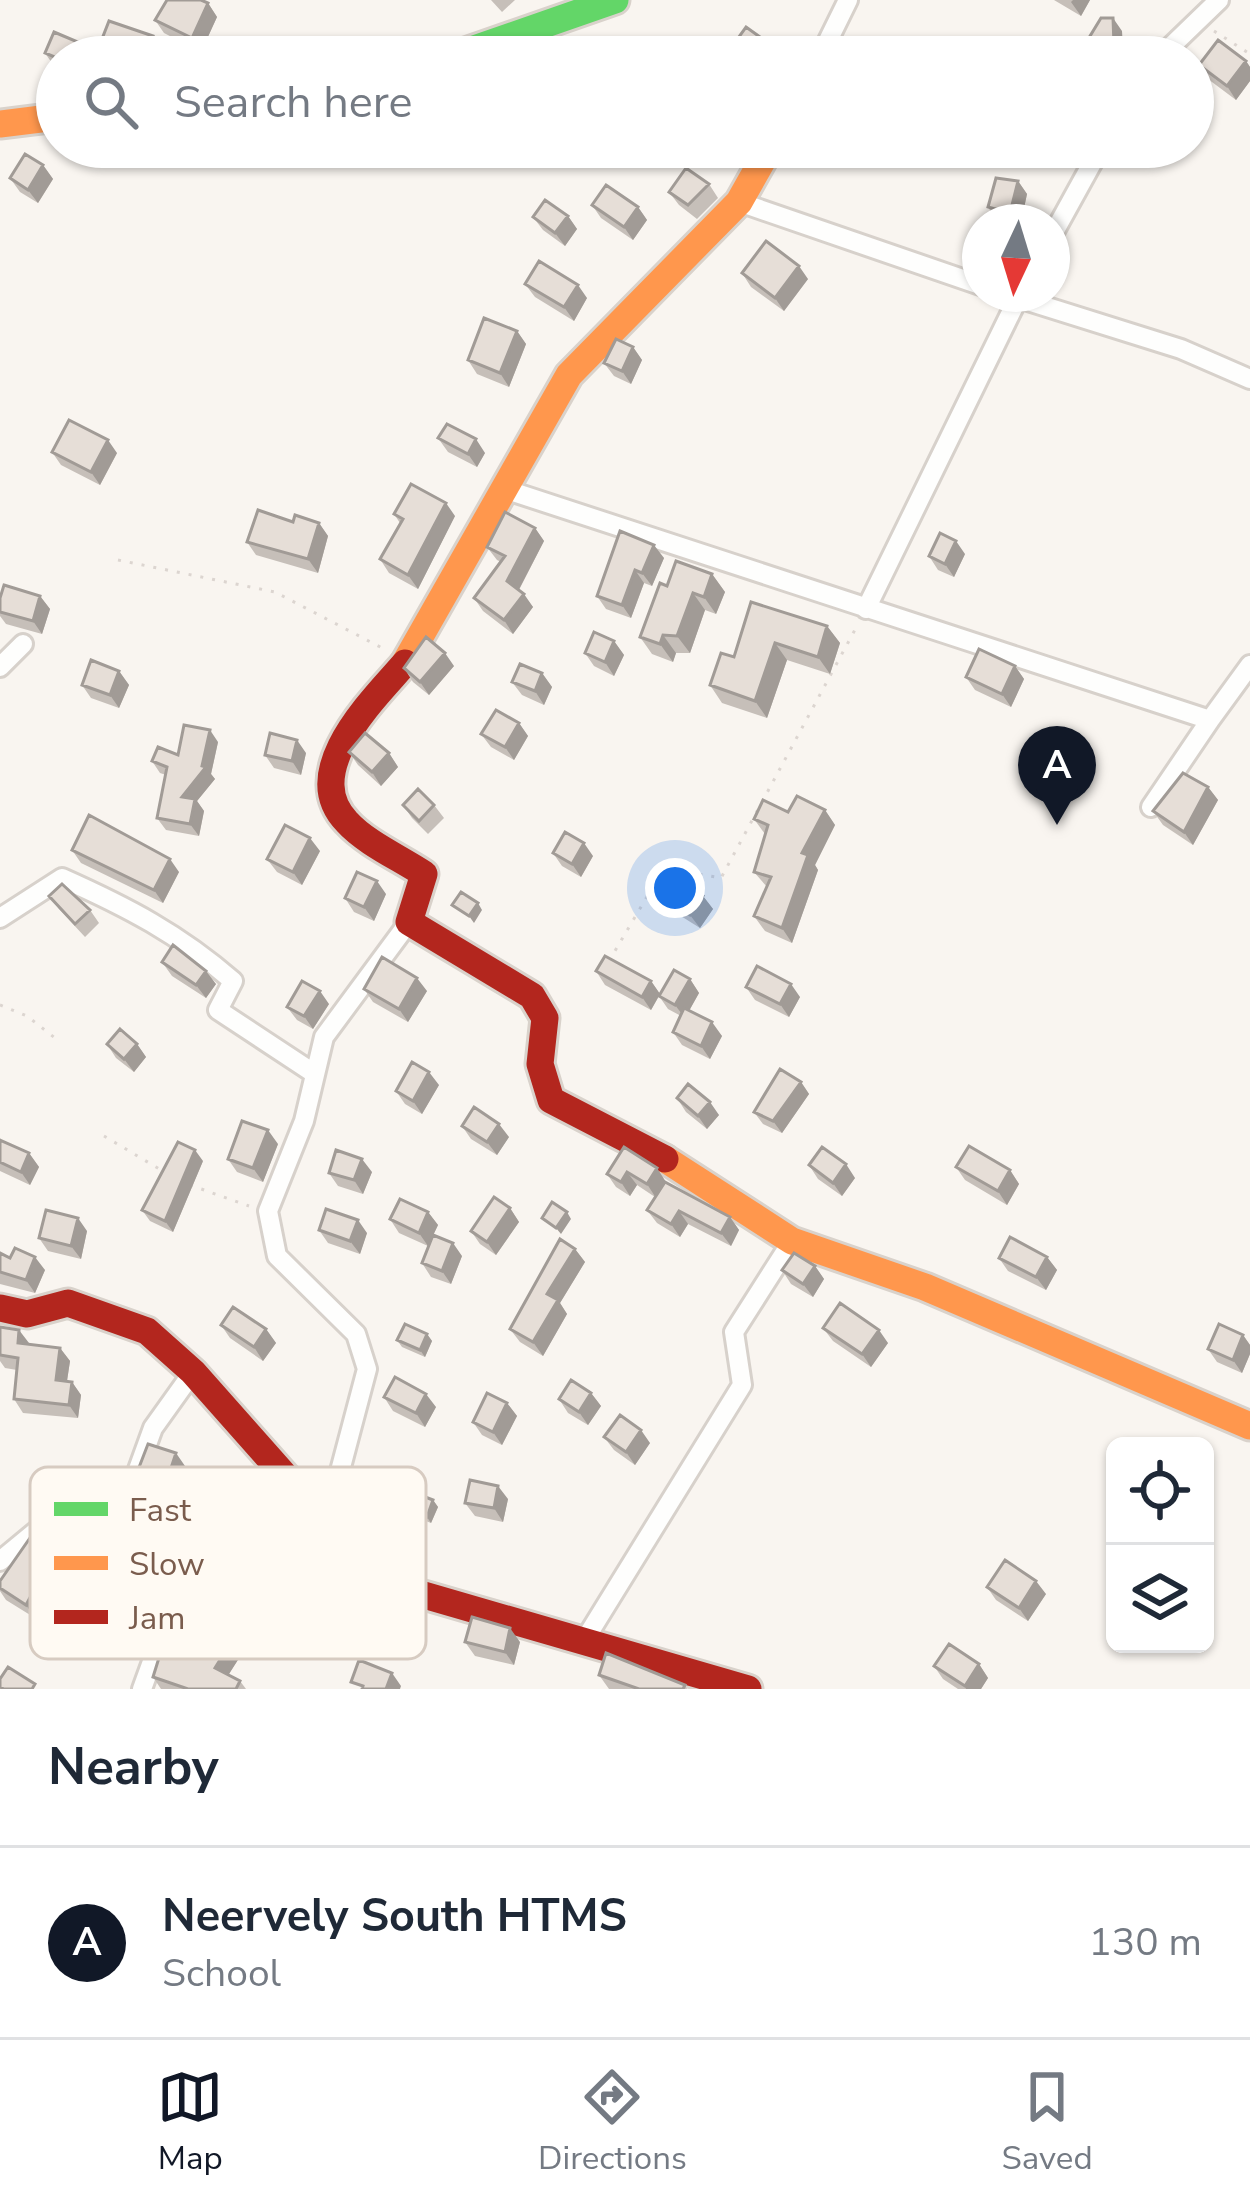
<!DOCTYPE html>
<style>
:root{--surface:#fff;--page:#f6f6f7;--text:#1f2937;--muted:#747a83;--line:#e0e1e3;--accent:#111827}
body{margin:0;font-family:"Nunito Sans",sans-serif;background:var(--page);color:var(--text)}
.controls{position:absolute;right:36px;bottom:36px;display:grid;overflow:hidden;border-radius:18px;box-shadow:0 3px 9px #0004}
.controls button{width:108px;height:108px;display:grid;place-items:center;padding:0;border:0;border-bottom:3px solid var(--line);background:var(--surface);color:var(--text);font:60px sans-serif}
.compass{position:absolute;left:962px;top:204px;width:108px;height:108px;border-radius:50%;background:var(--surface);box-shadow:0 3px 9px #0004;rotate:184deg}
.you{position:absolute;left:675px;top:888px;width:42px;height:42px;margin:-30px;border:9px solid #fff;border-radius:50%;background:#1a73e8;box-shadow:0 0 0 18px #1a73e833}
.badge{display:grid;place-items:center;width:78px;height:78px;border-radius:50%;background:var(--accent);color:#fff;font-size:39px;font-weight:700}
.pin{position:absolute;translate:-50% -99px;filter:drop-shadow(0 3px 6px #0008)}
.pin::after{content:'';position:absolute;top:63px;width:42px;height:36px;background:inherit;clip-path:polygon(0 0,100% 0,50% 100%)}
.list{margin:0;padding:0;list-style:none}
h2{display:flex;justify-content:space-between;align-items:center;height:156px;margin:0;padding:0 48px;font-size:51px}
h2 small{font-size:39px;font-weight:400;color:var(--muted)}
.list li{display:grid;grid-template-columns:78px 1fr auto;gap:36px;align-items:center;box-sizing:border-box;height:192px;padding:0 48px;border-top:3px solid var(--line)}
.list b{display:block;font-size:45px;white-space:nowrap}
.list p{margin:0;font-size:39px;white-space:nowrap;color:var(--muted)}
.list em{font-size:39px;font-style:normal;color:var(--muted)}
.icon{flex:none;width:66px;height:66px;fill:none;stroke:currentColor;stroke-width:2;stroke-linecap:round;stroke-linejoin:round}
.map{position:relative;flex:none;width:1250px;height:1689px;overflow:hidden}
.search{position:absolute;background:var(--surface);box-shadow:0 3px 9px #0004;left:36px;right:36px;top:36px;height:132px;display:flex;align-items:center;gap:30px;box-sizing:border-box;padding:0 42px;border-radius:66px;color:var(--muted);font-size:45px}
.sheet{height:348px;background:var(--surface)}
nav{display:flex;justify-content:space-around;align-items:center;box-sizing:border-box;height:168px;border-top:3px solid var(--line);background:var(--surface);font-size:33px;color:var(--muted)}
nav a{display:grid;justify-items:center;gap:6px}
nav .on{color:var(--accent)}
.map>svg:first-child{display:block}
</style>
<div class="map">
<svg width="1250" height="1689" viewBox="0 0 1250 1689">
<rect width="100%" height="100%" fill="#f9f5f0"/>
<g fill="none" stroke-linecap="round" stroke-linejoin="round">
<defs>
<path id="street" d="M820,57L848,0
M1160,57L1219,0
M739,202L980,285
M1052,236L1101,147
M1012,296L1181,349L1250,379
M504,489L1210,720L1151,807
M866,609L1020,294
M0,667L23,644
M1210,720L1250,665
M0,918L62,878C127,907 179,934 233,981L218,1010L315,1074
M120,1519L171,1543L186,1568L142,1689
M327,1520L367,1369L356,1334L277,1256L268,1211L304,1121L324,1037L409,922
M0,1561L52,1518L120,1519L153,1428L193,1372
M584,1641L742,1385L734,1332L792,1241"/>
<path id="fast" d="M451,57L615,0"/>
<path id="slow" d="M0,124L57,117
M405,663L569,375L739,202L770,147
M665,1159L792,1241L925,1287L1250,1426"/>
<path id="jam" d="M405,663C374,699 298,771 347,822C366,843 400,858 424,874L409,922L532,996L545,1018L540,1064L551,1100L665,1159
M0,1308L27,1314L68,1303L147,1331L193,1372L379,1582L748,1689"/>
</defs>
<use href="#street" stroke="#d7d1cb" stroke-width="24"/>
<use href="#fast" stroke="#d9d2cb" stroke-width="33"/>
<use href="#slow" stroke="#d9d2cb" stroke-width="33"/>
<use href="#jam" stroke="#d9d2cb" stroke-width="33"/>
<path stroke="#dcd5d0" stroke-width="3" stroke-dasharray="3 9" stroke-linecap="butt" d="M1214,31L1250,54
M118,560L275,592L384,649
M609,961L664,868L721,878L857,626
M0,1005L27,1016L55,1038
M104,1136L166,1173
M190,1185L249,1206"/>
<use href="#street" stroke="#fefefd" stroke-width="18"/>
<use href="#fast" stroke="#63d668" stroke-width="27"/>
<use href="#slow" stroke="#ff974d" stroke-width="27"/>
<use href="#jam" stroke="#b3261e" stroke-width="27"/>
</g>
<path fill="#c6bfb9" d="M491,0H515L502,12Z
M1054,0H1090L1081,16Z
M208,3L217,17L201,52L164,33L155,20Z
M1122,31L1123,57H1092L1084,46Z
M153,36L162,50L159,57H109L100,44Z
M45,53L57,57V68L54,66Z
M1246,61L1250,67V81L1236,100L1208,79L1199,65Z
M43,165L53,179L38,203L20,192L10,178Z
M1018,181L1027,194L1021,222L997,221L988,207Z
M709,184L718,198L697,219L679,205L669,192Z
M592,205L638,207L647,220L633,240L601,218Z
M568,216L577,229L565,246L543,230L533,217Z
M742,273L808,279L784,311L751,287Z
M525,284L587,298L574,321L535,297Z
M517,331L526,344L509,387L477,374L468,360Z
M633,347L642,360L631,384L614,376L604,363Z
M438,438L485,453L477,467L448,452Z
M52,452L117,453L100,485L61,465Z
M394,514L455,516L418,589L389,573L380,559L400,523Z
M293,522L319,523L328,536L318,573L256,555L247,542Z
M535,528L544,541L519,590L533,607L513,634L483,611L474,598L501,562L497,560L487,547Z
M620,531L664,558L652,586L644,583L631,618L606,609L597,596Z
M965,554L954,577L938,570L929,556Z
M712,574L725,592L716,614L705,610L690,653H676L673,662L652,654L640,637L667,586Z
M40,596L50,609L42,634L6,624L0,616V612Z
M827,626L840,643L830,674L787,660L767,718L722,703L710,685L734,657Z
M614,641L624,655L614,676L594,666L585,653Z
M454,666L429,695L413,682L404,668Z
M1015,666L1024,679L1011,707L975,690L966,677Z
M119,671L129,685L119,708L91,698L82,685Z
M542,673L552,687L544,705L522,695L512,682Z
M519,723L528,736L514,760L491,747L481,734Z
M218,742L211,774L215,779L197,801L204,811L199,836L166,830L157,818L166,775L160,773L152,761L178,755Z
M349,752L389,753L398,767L381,786L358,765Z
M306,753L301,775L274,768L265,755Z
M1208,787L1218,800L1193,845L1163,825L1153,811Z
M403,805H434L444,818L428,834L412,818Z
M825,810L835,825L815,865L818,870L792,943L765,931L754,916L767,887L754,872L765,834L754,819L788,812Z
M72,850L179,872L163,903L81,863Z
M320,851L302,885L277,872L267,859Z
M553,853L593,856L581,877L562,866Z
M386,894L374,921L354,912L345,898Z
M49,896L90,910L99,923L85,937L59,909Z
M703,896L713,909L700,928L676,913L667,899Z
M162,962L216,984L206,998L172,976Z
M596,971L651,981L660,994L690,979L699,993L689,1011L722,1036L710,1059L682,1045L673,1032L681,1016L668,1009L659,996L651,1010L605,985Z
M746,987L800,997L789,1017L755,1000Z
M364,989L427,991L408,1022L373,1002Z
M329,1004L313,1029L297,1020L287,1007Z
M107,1044H137L146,1057L134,1072L116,1058Z
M801,1082L809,1094L782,1133L763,1124L754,1112Z
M439,1085L422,1114L405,1104L396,1091Z
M677,1098L719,1115L707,1129L686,1112Z
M462,1126L509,1137L497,1155L471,1139Z
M0,1140L29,1153L39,1167L30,1185L0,1171Z
M278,1144L263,1182L237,1172L228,1159Z
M624,1147L666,1183L730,1217L739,1230L731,1246L688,1224L680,1237L657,1223L647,1210L655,1197L637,1185L630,1196L616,1187L607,1174Z
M203,1161L173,1232L150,1221L142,1210Z
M809,1165L855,1178L842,1196L818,1179Z
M956,1167L1010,1170L1019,1184L1007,1205L965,1180Z
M372,1172L363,1194L338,1186L329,1173Z
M510,1208L519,1222L496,1255L480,1244L471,1231Z
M428,1212L438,1225L428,1246L399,1233L390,1219Z
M319,1230L367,1233L360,1254L328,1243Z
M87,1231L81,1259L48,1251L39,1238Z
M575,1249L585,1262L560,1303L567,1314L543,1356L520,1342L510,1329Z
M0,1253L45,1270L35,1293L0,1284Z
M462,1256L451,1284L431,1277L422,1263Z
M1047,1257L1057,1270L1046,1290L1008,1271L999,1258Z
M815,1266L824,1279L813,1297L791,1284L782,1270Z
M221,1325L266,1329L276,1343L263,1361L230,1338Z
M0,1327L28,1344L60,1348L70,1361L67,1381L72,1382L81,1395L78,1418L23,1413L14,1399L17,1370L5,1368L0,1361Z
M823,1328L888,1343L871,1367L833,1341Z
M427,1334L432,1341L425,1357L402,1347L397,1340Z
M1243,1335L1250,1345V1354L1242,1373L1217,1362L1208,1349Z
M591,1393L601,1406L588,1425L568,1413L559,1399Z
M384,1397L436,1407L425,1427L393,1411Z
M507,1403L517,1416L502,1445L482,1435L473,1422Z
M604,1437L650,1443L635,1465L614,1450Z
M185,1466L176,1493L148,1483L138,1470Z
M378,1479L373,1495L353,1490L349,1483Z
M508,1499L503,1522L475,1516L465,1503Z
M433,1500L438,1507L431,1523L410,1515L405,1509Z
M310,1543L299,1573L269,1562L260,1549Z
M70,1553L35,1618L6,1600L0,1591V1581Z
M101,1561L170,1567L158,1595L111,1575Z
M327,1585L336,1599L328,1628L305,1621L296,1608Z
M987,1587L1046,1594L1028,1621L996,1600Z
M66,1616L109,1622L95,1642L75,1629Z
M255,1633L228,1675L240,1681L246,1689H161L153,1677L182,1651Z
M465,1642H520L514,1665L475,1656Z
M979,1664L988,1678L981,1689H958L943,1679L934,1666Z
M599,1675L685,1685L687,1689H609Z"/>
<path fill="#a19b96" d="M1073,0H1090L1081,16L1071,2Z
M208,3L217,17L201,52L192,38Z
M1113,18L1122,31L1123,57L1114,45Z
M153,36L162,50L159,57H145Z
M767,42L776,55L756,57Z
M85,45L94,57H80Z
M1246,61L1250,67V81L1236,100L1227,86Z
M43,165L53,179L38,203L28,190Z
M1018,181L1027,194L1021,222H1017L1010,213Z
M638,207L647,220L633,240L624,227Z
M568,216L577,229L565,246L555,233Z
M799,266L808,279L784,311L775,298Z
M578,285L587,298L574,321L564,307Z
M517,331L526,344L509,387L500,373Z
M633,347L642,360L631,384L622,371Z
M476,439L485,453L477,467L468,454Z
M108,440L117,453L100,485L91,472Z
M446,503L455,516L418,589L408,575Z
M319,523L328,536L318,573L308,559Z
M535,528L544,541L516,595L507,581Z
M956,541L965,554L954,577L945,564Z
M654,545L664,558L652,586L642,573Z
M635,570L644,583L631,618L622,605Z
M712,574L725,592L716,614L704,597Z
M693,593L705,610L690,653L677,636Z
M524,594L533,607L513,634L504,620Z
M40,596L50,609L42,634L33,621Z
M827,626L840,643L830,674L818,657Z
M663,635L676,653L673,662L660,644Z
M614,641L624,655L614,676L605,662Z
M775,643L787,660L767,718L755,701Z
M445,653L454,666L429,695L420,682Z
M1015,666L1024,679L1011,707L1002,694Z
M119,671L129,685L119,708L110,695Z
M542,673L552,687L544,705L535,691Z
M519,723L528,736L514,760L505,747Z
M210,730L218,742L211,774L215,779L197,801L204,811L199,836L190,824L182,797L202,766Z
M297,740L306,753L301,775L292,761Z
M389,753L398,767L381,786L372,772Z
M1208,787L1218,800L1193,845L1184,832Z
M825,810L835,825L815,865L818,870L792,943L782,928L802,853Z
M310,838L320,851L302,885L293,872Z
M584,843L593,856L581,877L572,864Z
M170,859L179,872L163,903L154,890Z
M377,881L386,894L374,921L364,907Z
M703,896L713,909L700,928L690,915Z
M478,903L482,910L474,923L469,916Z
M206,971L216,984L206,998L196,985Z
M417,978L427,991L408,1022L399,1009Z
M690,979L699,993L685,1018L675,1005Z
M651,981L660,994L651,1010L642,997Z
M791,984L800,997L789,1017L780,1004Z
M320,991L329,1004L313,1029L304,1016Z
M712,1022L722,1036L710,1059L701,1046Z
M137,1044L146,1057L134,1072L124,1059Z
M429,1072L439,1085L422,1114L413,1101Z
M801,1082L809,1094L782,1133L773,1121Z
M710,1102L719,1115L707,1129L698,1116Z
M499,1124L509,1137L497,1155L487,1142Z
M268,1130L278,1144L263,1182L253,1168Z
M195,1150L203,1161L173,1232L165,1221Z
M29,1153L39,1167L30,1185L21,1172Z
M362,1159L372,1172L363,1194L354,1180Z
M846,1164L855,1178L842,1196L833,1183Z
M657,1168L666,1182L656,1198L647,1184Z
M1010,1170L1019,1184L1007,1205L998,1191Z
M627,1172L637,1185L630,1196L621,1182Z
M510,1208L519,1222L496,1255L487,1242Z
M679,1211L688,1224L680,1237L671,1224Z
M428,1212L438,1225L428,1246L419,1233Z
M567,1212L571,1219L561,1234L556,1228Z
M730,1217L739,1230L731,1246L721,1233Z
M78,1218L87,1231L81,1259L71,1246Z
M358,1220L367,1233L360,1254L350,1241Z
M453,1243L462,1256L451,1284L442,1271Z
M575,1249L585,1262L560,1303L567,1314L543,1356L533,1342L547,1294Z
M35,1257L45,1270L35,1293L26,1280Z
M1047,1257L1057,1270L1046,1290L1036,1277Z
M815,1266L824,1279L813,1297L803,1284Z
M266,1329L276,1343L263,1361L254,1347Z
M19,1330L29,1343L27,1356L18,1343Z
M879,1330L888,1343L871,1367L862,1354Z
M427,1334L432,1341L425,1357L420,1350Z
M1243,1335L1250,1345V1354L1242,1373L1233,1360Z
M60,1348L70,1361L65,1394L56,1380Z
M72,1382L81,1395L78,1418L69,1405Z
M591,1393L601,1406L588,1425L579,1412Z
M426,1394L436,1407L425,1427L416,1413Z
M507,1403L517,1416L502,1445L493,1432Z
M641,1430L650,1443L635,1465L626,1452Z
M176,1453L185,1466L176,1493L167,1480Z
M373,1472L378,1479L373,1495L368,1489Z
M498,1486L508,1499L503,1522L494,1508Z
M433,1500L438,1507L431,1523L427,1517Z
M301,1530L310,1543L299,1573L290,1559Z
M61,1540L70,1553L35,1618L26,1605Z
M160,1554L170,1567L158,1595L148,1582Z
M1036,1581L1046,1594L1028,1621L1019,1608Z
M327,1585L336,1599L328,1628L319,1614Z
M99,1609L109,1622L95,1642L86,1629Z
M245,1620L255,1633L224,1682L215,1668Z
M510,1628L520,1642L514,1665L505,1652Z
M979,1664L988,1678L981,1689H966L965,1686Z
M392,1673L401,1686L400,1689H386Z"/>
<path fill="#e6ded7" stroke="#a19b96" stroke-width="3" d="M167,0H201L208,3L192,38L155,20Z
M1101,18H1113L1114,45L1084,46Z
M109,21L153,36L145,57H136L100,44Z
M746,27L767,42L756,57H736L728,52Z
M54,32L85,45L80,57L57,58L45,53Z
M643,39L662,57H626Z
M1218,40L1246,61L1227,86L1199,65Z
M25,154L43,165L28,190L10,178Z
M686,168L709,184L688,205L669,192Z
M996,178L1018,181L1010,213L988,207Z
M606,185L638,207L624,227L592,205Z
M545,200L568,216L555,233L533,217Z
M766,241L799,266L775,298L742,273Z
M539,261L578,285L564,307L525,284Z
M484,318L517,331L500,373L468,360Z
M616,339L633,347L622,371L604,363Z
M69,420L108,440L91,472L52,452Z
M447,424L476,439L468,454L438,438Z
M411,484L446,503L408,575L380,559L403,519L394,514Z
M258,510L293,522L295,515L319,523L308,559L247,542Z
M505,512L535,528L507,581L524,594L504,620L474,598L505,556L487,547Z
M620,531L654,545L642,573L635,570L622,605L597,596Z
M940,533L956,541L945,564L929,556Z
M676,561L712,574L704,597L693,593L677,636L663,635L660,644L640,637L660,583L667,586Z
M4,585L40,596L33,621L0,612V598Z
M751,602L827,626L818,657L775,643L755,701L710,685L721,653L734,657Z
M594,632L614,641L605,662L585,653Z
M426,637L445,653L420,682L404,668Z
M979,649L1015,666L1002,694L966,677Z
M91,660L119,671L110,695L82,685Z
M520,664L542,673L535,691L512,682Z
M496,710L519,723L505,747L481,734Z
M184,725L210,730L202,766L206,767L182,797L195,799L190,824L157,818L167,767L152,761L158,747L178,755Z
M270,733L297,740L292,761L265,755Z
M365,733L389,753L372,772L349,752Z
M1183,773L1208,787L1184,832L1153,811Z
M418,789L434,805L419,821L403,805Z
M797,796L825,810L802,853L808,855L782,928L754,916L771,877L754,872L768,825L754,819L763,800L788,812Z
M89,815L170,859L154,890L72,850Z
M285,825L310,838L293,872L267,859Z
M565,832L584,843L572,864L553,853Z
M357,872L377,881L364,907L345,898Z
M680,880L703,896L690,915L667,899Z
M62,884L90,910L75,924L49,896Z
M461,892L478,903L469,916L452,905Z
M173,945L206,971L196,985L162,962Z
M605,956L651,981L642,997L596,971Z
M382,957L417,978L399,1009L364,989Z
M757,966L791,984L780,1004L746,987Z
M674,970L690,979L675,1005L659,996Z
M302,981L320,991L304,1016L287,1007Z
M684,1008L712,1022L701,1046L673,1032Z
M120,1029L137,1044L124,1059L107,1044Z
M412,1062L429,1072L413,1101L396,1091Z
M780,1069L801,1082L773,1121L754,1112Z
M688,1084L710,1102L698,1116L677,1098Z
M474,1107L499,1124L487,1142L462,1126Z
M242,1121L268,1130L253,1168L228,1159Z
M0,1140L29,1153L21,1172L0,1162Z
M178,1142L195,1150L165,1221L142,1210Z
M969,1146L1010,1170L998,1191L956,1167Z
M624,1147L657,1168L647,1184L627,1172L621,1182L607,1174Z
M822,1147L846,1164L833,1183L809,1165Z
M336,1150L362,1159L354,1180L329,1173Z
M665,1182L730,1217L721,1233L679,1211L671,1224L647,1210Z
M494,1197L510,1208L487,1242L471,1231Z
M400,1199L428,1212L419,1233L390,1219Z
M552,1202L567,1212L556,1228L542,1218Z
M326,1209L358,1220L350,1241L319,1230Z
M46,1210L78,1218L71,1246L39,1238Z
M433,1235L453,1243L442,1271L422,1263Z
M1010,1237L1047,1257L1036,1277L999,1258Z
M560,1239L575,1249L547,1294L558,1300L533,1342L510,1329Z
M15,1248L35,1257L26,1280L0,1272V1253L10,1258Z
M794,1253L815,1266L803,1284L782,1270Z
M840,1303L879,1330L862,1354L823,1328Z
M233,1307L266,1329L254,1347L221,1325Z
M405,1324L427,1334L420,1350L397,1340Z
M1219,1324L1243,1335L1233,1360L1208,1349Z
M0,1327L19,1330L18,1343L60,1348L56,1380L72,1382L69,1405L14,1399L18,1358L0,1355Z
M395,1377L426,1394L416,1413L384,1397Z
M571,1380L591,1393L579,1412L559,1399Z
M487,1393L507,1403L493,1432L473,1422Z
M620,1415L641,1430L626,1452L604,1437Z
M148,1444L176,1453L167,1480L138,1470Z
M470,1480L498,1486L494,1508L465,1503Z
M412,1492L433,1500L427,1517L405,1509Z
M39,1525L61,1540L26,1605L0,1588V1581Z
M1005,1560L1036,1581L1019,1608L987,1587Z
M214,1600L245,1620L215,1668L240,1681L236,1689H188L153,1677L163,1645L182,1651Z
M472,1617L510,1628L505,1652L465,1642Z
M949,1644L979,1664L965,1686L934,1666Z
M606,1653L685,1685L683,1689H639L599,1675Z
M359,1660L392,1673L386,1689H362L363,1686L351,1682Z
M8,1667L35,1684L32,1689H4L0,1687V1679Z"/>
<rect x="30" y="1467" width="396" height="192" rx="18" fill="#fffaf3" stroke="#d7cbc1" stroke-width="3"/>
<rect x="54" y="1502" width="54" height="14" fill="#63d668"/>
<rect x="54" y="1556" width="54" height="14" fill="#ff974d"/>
<rect x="54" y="1610" width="54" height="14" fill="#b3261e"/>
<g font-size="33" fill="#7a5c4d">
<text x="129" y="1521">Fast</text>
<text x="129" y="1575">Slow</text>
<text x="129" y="1629">Jam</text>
</g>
</svg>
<div class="controls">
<button><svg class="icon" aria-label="locate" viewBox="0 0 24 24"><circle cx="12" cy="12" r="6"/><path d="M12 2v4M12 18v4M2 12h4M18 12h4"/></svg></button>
<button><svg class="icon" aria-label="layers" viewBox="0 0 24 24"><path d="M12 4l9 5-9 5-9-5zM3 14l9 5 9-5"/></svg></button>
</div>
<svg class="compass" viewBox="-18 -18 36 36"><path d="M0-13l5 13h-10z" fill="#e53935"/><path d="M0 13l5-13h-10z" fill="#747a83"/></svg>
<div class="you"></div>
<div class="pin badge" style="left:1057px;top:825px">A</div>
<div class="search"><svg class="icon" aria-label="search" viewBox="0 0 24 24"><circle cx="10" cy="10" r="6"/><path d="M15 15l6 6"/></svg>Search here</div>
</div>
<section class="sheet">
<h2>Nearby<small></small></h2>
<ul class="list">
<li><span class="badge">A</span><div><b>Neervely South HTMS</b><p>School</p></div><em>130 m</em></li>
</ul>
</section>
<nav>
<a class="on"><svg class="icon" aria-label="map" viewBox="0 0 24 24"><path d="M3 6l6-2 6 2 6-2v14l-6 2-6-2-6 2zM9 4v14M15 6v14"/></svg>Map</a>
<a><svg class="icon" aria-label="directions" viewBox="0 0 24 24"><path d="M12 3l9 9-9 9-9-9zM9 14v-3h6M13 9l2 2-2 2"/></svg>Directions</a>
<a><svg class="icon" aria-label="saved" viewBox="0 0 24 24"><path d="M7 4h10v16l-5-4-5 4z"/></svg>Saved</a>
</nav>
